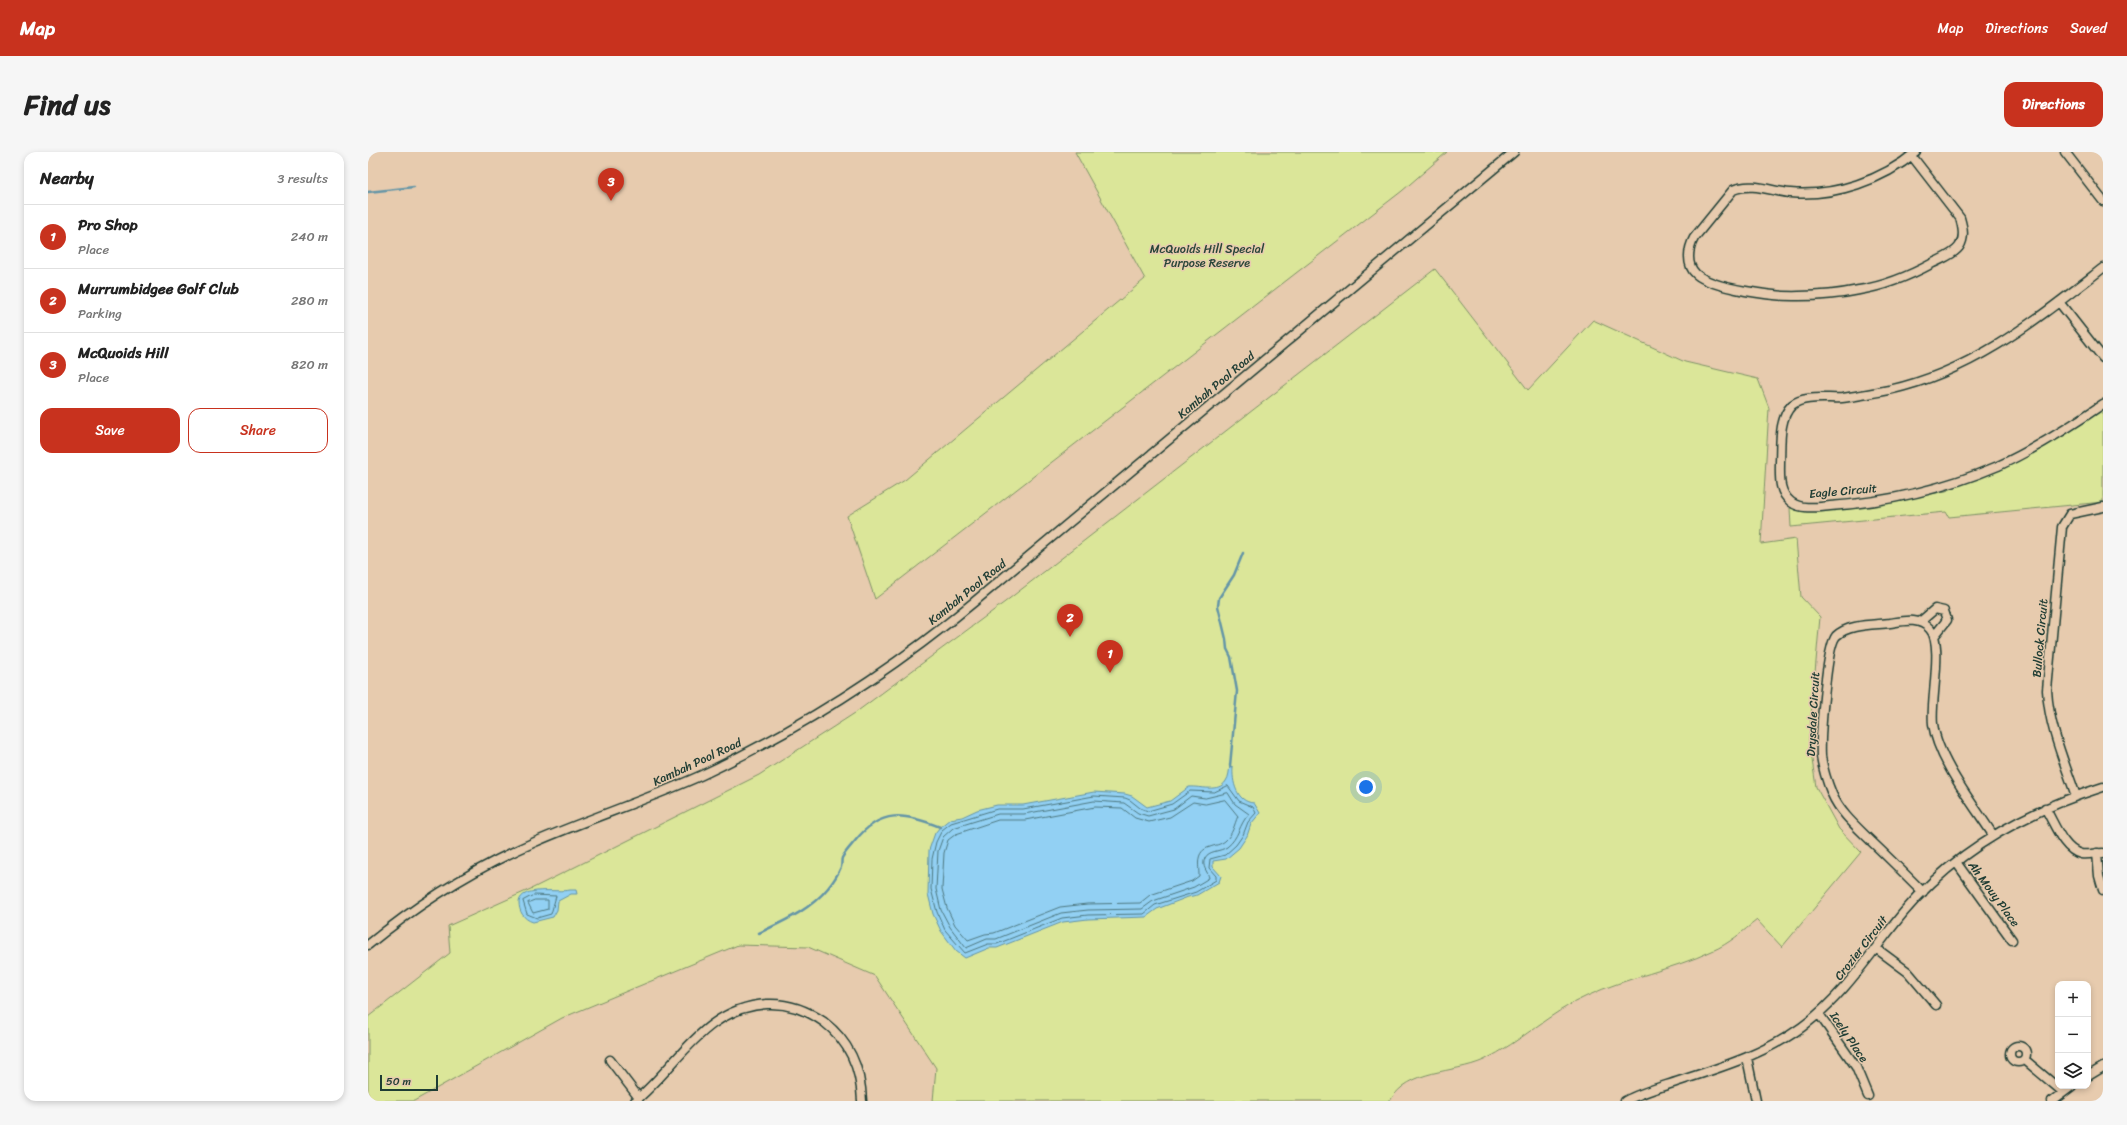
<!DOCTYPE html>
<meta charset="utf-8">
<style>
:root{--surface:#fff;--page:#f6f6f6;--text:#222;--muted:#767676;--line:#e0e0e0;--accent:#c8321e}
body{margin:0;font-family:Sriracha,sans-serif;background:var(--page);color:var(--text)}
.controls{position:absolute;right:12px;bottom:12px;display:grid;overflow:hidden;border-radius:8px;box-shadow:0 2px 6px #0003}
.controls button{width:36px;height:36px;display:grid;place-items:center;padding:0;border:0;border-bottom:1px solid var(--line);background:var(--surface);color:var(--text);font:20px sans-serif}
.scale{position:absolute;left:12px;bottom:10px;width:58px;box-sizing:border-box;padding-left:4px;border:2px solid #1f3d34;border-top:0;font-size:11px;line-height:14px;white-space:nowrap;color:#1f3d34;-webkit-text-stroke:3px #e7cbae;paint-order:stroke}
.you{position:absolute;left:998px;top:635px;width:14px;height:14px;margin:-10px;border:3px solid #fff;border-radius:50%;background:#1a73e8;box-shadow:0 0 0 6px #1a73e833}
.badge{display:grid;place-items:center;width:26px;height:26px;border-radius:50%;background:var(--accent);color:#fff;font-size:13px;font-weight:700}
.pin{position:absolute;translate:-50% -33px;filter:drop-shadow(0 1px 2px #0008)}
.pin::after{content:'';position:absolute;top:21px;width:14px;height:12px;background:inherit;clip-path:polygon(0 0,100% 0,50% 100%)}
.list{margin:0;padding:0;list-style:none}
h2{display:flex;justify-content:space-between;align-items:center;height:52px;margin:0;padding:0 16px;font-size:17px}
h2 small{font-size:13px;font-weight:400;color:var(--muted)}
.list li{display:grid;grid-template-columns:26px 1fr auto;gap:12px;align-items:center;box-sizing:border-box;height:64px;padding:0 16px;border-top:1px solid var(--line)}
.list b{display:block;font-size:15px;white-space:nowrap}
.list p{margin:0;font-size:13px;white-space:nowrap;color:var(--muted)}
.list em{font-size:13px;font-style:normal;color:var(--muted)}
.actions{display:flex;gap:8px;padding:12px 16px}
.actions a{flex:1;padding:9px 0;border:1px solid var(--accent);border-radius:12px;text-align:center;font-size:14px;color:var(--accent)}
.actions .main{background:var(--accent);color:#fff}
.icon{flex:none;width:22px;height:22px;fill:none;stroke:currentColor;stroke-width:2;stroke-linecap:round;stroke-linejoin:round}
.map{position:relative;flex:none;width:1735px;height:949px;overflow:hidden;border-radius:12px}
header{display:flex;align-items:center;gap:24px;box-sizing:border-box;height:56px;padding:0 20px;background:var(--accent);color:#fff}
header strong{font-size:19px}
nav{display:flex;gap:22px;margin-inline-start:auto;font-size:14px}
.intro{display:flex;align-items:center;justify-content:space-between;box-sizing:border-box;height:96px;padding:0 24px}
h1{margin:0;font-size:28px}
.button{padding:10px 18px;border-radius:12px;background:var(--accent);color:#fff;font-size:14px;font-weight:700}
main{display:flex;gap:24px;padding:0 24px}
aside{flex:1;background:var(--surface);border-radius:12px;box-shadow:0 2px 6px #0003}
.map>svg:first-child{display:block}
</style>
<header>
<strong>Map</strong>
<nav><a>Map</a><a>Directions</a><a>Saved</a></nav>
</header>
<div class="intro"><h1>Find us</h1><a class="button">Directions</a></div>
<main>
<aside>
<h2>Nearby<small>3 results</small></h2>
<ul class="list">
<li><span class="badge">1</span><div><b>Pro Shop</b><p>Place</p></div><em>240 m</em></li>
<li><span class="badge">2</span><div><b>Murrumbidgee Golf Club</b><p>Parking</p></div><em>280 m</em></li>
<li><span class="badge">3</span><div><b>McQuoids Hill</b><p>Place</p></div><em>820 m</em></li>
</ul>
<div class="actions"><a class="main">Save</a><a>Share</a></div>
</aside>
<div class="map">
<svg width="1735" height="949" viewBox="0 0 1735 949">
<rect width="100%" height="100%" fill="#e7cbae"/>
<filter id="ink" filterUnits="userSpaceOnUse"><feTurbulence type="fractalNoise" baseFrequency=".025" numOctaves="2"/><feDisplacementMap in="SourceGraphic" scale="8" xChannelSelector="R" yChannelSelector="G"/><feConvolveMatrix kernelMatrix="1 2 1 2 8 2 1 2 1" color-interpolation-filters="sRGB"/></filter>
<g filter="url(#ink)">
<path fill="#dbe699" stroke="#7d9266" d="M707,0H1079L1034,39L507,447L479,364L537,328L777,127Z
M1067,117L1160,238L1225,168L1317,210L1390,227L1401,256L1393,392L1428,387L1433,445L1452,465L1441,587L1448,635L1471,677L1493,700L1414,795L1389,768C1375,779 1361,792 1344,799C1304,818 1259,825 1219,844C1182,860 1153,890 1116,908C1085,922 1041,916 1022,949H565L568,916L507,824L440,795L370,793L194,866L46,949H0V865L82,801L80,774L165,736L391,623L487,561L637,450Z
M1735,258V350L1581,365L1578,360L1423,375L1422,356L1494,355L1578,339L1658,305Z"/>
<path fill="#92d0f3" stroke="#6495a7" d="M862,614L865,615C864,629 868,650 886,651L892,661L883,672L879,684L871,696L858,707L845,709V715L853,724L851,730L829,743L820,745L789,757L778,765L720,767L695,770L629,796H621L597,806L588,799L573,779L565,762L560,742L561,698L567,681L572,675L582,667L594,665L609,658L629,653H655L726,640L757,642L764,644L779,655L802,649L821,635C832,634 851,641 858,629C861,625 861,619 862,614Z
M202,738H208L209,742H203L190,749L189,758L185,765L165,770C155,767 151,759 151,750C154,733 189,741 202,738Z"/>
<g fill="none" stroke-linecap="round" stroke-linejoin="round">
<path stroke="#4d7880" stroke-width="1" d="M860,634L871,649L885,655L888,661L880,670L875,683L868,693L857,703L842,707L841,716L848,724V728L828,740L787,753L776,762L720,763L694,766L629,792H620L597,801L577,778L569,760L563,737L564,707L568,690L574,678L583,671L629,657H655L726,644L757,646L762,648L772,656L780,659L804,652L822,639L846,640Z
M860,641L867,652L881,662C871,672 871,686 859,695C852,700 841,698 837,706C833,715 840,719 841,726L826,735L785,749L774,757L720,758L693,761L628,787H619L598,796L582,775L573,758L568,737L570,699L575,685L585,676L630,662H656L726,649L756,651L770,661L780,664L806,657L823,644L837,646Z
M857,648L870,664C866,673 865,682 857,689C852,693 847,693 842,695C827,699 831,713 831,724L824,729L782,743L772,751L719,752L692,755L626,781L617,782L600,788L587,773L579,756L574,737L576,701L580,688L588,682L630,668H657L727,655L754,656L767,666L781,670L802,665L825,650L837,652Z
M166,743L188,744L183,762L169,766L159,762L155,749Z
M167,748H180V757L165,761L160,751Z"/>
<path stroke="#6495a7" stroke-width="2.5" d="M0,40L46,35
M862,614L869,539L863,505L859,497L858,487L850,454L851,446L866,423L875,401
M391,781C416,769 442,758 460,736C465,730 470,722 473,715C474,712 473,708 474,706C477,700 483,694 487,689C513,656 537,661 572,675"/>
<defs>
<path id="minor" d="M1697,0L1735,49
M1544,4L1592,66C1595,76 1597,86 1591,95C1585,103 1573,107 1565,111C1543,123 1517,134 1491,138C1472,142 1452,144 1431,144C1409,145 1345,137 1328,122C1318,113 1320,97 1326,86L1365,38C1383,30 1403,39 1422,41C1466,45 1515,28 1548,0
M1735,116C1668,168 1606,219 1521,238C1505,241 1489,244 1474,246C1459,247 1436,243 1424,253C1410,267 1413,292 1412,310C1412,324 1410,340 1423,350C1433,358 1450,355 1462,354C1520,350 1576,337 1630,314C1667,297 1702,275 1735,252
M1691,150L1735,206
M1552,470L1567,457L1576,459L1579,468L1567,483
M1708,644C1696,609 1681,575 1679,538L1694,375L1702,362L1735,355
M1677,656C1686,670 1695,698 1713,702C1720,703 1728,701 1735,701
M1729,701L1731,724L1735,738
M1588,710L1644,788
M1555,740C1538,723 1521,706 1504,690C1490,676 1472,661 1464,642C1459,630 1455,617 1453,604C1452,585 1458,496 1468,484C1480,472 1505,473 1522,471C1536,469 1551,465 1562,477C1576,492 1562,549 1565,572C1570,608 1605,652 1625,683
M0,793C51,751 107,716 167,690C222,666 279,648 334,623C432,577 523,519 606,450L1146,0
M1509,797L1540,820L1568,853
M1451,862L1488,915L1500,944
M1642 902a8 8 0 1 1 16 0a8 8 0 1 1-16 0Z
M1379,906L1388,949
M242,908L271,946
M1657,908L1695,940
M1720,924L1735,915
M267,949C311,913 335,856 399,852C419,851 439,858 456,870C482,890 493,917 494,949
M1257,949C1274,940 1293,935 1311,929C1354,915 1397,902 1434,875C1477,843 1503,800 1536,760C1588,698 1659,659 1735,635
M1684,949L1704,934"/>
</defs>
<use href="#minor" stroke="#1f3d34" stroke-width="11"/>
<use href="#minor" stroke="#e7cbae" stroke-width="8"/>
</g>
</g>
<g text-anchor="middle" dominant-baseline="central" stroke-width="3" stroke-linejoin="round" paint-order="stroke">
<g font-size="12" fill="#284539" stroke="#e7cbae">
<text x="839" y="97">McQuoids Hill Special<tspan x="839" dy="14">Purpose Reserve</tspan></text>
</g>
<g font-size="12" fill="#1f3d34" stroke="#e7cbae">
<text transform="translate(848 233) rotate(-40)">Kambah Pool Road</text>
<text transform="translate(1475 339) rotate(-5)">Eagle Circuit</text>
<text transform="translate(599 440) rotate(-39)">Kambah Pool Road</text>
<text transform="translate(1672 486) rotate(-85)">Bullock Circuit</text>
<text transform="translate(1445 562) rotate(-87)">Drysdale Circuit</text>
<text transform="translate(329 610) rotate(-25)">Kambah Pool Road</text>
<text transform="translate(1626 742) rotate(54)">Ah Mouy Place</text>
<text transform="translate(1493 796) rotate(-52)">Crozier Circuit</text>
<text transform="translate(1481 885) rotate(56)">Icely Place</text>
</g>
</g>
</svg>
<div class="controls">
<button>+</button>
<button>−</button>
<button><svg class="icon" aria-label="layers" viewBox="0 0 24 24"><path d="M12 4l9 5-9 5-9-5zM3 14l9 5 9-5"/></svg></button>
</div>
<div class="scale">50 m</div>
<div class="you"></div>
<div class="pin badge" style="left:742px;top:521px">1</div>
<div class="pin badge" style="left:702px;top:485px">2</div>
<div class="pin badge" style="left:243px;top:49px">3</div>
</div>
</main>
